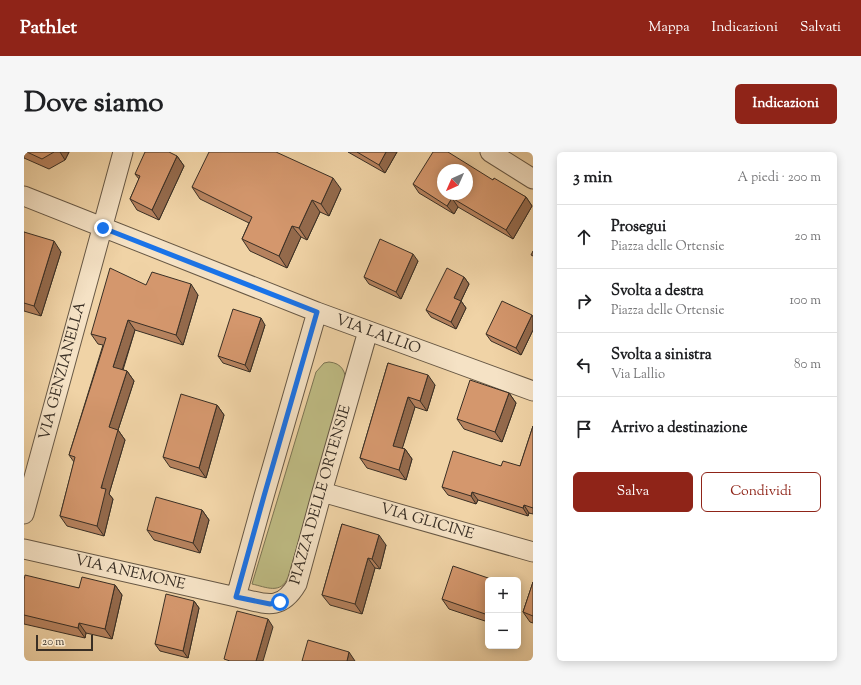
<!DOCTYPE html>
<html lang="it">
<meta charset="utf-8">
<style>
:root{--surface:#fff;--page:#f6f6f6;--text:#202124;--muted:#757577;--line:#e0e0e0;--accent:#8f2418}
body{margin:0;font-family:"Sorts Mill Goudy",serif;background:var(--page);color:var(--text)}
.controls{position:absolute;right:12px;bottom:12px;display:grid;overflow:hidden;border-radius:6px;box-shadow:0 2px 10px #0003}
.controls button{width:36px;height:36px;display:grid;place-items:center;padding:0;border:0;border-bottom:1px solid var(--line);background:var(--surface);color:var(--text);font:20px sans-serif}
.compass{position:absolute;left:413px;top:12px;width:36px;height:36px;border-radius:50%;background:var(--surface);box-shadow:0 2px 10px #0003;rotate:225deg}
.scale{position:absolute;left:12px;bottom:10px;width:57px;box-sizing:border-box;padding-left:4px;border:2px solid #392f25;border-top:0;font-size:11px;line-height:14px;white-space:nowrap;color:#392f25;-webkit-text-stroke:3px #f5e2c5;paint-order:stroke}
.stop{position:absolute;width:12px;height:12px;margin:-9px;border:3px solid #1a73e8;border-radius:50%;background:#fff}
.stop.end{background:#1a73e8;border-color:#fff;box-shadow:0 1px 4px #0008}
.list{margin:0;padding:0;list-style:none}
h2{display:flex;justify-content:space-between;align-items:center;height:52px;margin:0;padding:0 16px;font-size:17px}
h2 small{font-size:13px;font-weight:400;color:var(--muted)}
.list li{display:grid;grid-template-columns:26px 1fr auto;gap:12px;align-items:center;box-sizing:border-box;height:64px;padding:0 16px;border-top:1px solid var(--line)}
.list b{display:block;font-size:15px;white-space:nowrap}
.list p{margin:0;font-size:13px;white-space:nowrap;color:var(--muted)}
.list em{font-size:13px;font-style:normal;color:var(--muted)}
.actions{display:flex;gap:8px;padding:12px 16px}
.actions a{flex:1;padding:9px 0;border:1px solid var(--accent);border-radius:6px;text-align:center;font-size:14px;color:var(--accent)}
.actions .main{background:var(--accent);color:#fff}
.icon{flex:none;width:22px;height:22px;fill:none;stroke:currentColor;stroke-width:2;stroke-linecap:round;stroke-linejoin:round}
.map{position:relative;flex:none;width:509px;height:509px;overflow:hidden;border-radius:6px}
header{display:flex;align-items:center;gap:24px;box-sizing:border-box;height:56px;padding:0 20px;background:var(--accent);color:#fff}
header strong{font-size:19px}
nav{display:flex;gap:22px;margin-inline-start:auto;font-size:14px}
.intro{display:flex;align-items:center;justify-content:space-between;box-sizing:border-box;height:96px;padding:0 24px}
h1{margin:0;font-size:28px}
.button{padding:10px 18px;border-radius:6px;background:var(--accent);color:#fff;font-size:14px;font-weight:700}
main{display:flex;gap:24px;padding:0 24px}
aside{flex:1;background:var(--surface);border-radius:6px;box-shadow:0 2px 10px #0003}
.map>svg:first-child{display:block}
</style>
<header>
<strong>Pathlet</strong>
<nav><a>Mappa</a><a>Indicazioni</a><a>Salvati</a></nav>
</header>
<div class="intro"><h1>Dove siamo</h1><a class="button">Indicazioni</a></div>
<main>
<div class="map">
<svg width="509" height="509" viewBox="0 0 509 509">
<rect width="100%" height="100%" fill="#f0d3a6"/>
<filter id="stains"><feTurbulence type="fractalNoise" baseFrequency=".005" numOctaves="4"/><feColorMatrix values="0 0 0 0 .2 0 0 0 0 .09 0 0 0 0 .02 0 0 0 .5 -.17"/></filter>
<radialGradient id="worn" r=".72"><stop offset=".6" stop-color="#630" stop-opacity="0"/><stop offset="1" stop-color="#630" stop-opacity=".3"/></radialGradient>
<path fill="#bebb83" stroke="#7c7554" d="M305,210C318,211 322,220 322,232L264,425C257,443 242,435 228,432L292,220L300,211Z"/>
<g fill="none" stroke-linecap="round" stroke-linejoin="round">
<defs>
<path id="street" d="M466,0L509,27
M0,44L293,160L509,239
M293,160L240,344L212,445C240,451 256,461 273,432L298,340L344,179
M298,340L509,400
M0,362L99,0
M0,397L212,445"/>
</defs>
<use href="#street" stroke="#675845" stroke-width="21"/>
<use href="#street" stroke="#f5e2c5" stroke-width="19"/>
</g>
<path fill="#b6825e" stroke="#392f25" d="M0,0H45L41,8L25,17L0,6Z
M324,0H373L361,21Z
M153,4L160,14L135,68L113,58L106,47L115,27L111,22Z
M469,28L502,45L508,54L489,87L434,55L430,62L395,41L389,32Z
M168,35L317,37L305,64L296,60L283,88L277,85L263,116L226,99L218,87L225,71L176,47Z
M0,80L37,100L17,164L0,159Z
M394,109L377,147L345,132L340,125Z
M440,125L445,132L437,149L442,156L432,177L407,165L402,158Z
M174,143L159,193L111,178L99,218L103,219L110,229L94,278L101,288L85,342L89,347L80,384L43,374L36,364L50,310L45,303L79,193L74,192L67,182Z
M509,165V178L497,203L467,189L462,182Z
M241,173L226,220L199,211L194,204Z
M364,211L411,233L403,259L391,255L378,296L381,297L388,307L382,328L343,316L336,306Z
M485,241L492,251L478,290L440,277L433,267Z
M193,253L200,263L182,326L146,315L139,305Z
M509,274V362L505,361L504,364L454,348L452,352L424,343L418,335L477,314H496Z
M178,358L185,368L176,401L130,388L123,378Z
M318,372L362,393L356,417L351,416L338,462L306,453L298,443Z
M0,428L55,436L91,433L98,443L88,487L62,481L61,486L0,472Z
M464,428V470L425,457L418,447Z
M509,430V471L506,470L499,460Z
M170,449L175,456L164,506L136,499L131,492Z"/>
<path fill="#946a4c" stroke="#392f25" d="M36,0H45L41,8Z
M362,0H373L361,21L355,13Z
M153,4L160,14L135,68L128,58Z
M309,26L317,37L305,64L297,52Z
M502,45L508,54L489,87L482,78Z
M428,46L434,55L430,62L423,54Z
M288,48L296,60L283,88L275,76Z
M268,74L277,85L263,116L255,104Z
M30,89L37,100L17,164L10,154Z
M389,102L394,109L377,147L372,140Z
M440,125L445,132L435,153L430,146Z
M167,132L174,143L159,193L152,183Z
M437,149L442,156L432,177L427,170Z
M508,163L509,165V178L497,203L492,196Z
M237,166L241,173L226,220L221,213Z
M104,168L111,178L96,225L89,215Z
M103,219L110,229L94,278L101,288L85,342L89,347L80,384L73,374L85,275Z
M404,223L411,233L403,259L396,249Z
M485,241L492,251L478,290L471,280Z
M384,245L391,255L376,304L369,294Z
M193,253L200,263L182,326L175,316Z
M381,297L388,307L382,328L375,318Z
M448,340L454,348L452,352L447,344Z
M500,353L505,361L504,364L499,356Z
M178,358L185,368L176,401L169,391Z
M355,383L362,393L356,417L348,407Z
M344,406L351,416L338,462L331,452Z
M91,433L98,443L88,487L81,477Z
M170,449L175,456L164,506L159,499Z
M244,467L249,475L239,509H232Z
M55,471L62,481L61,486L54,476Z
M325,500L331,509H323Z"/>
<path fill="#d4976d" stroke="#392f25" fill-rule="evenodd" d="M3,0H30L18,7Z
M121,0H145L153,4L128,58L106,47L116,24L111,22Z
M185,0H252L309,26L297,52L288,48L275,76L268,74L255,104L218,87L228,65L168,35Z
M333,0H362L355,13Z
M409,0H424L469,28L470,26L502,45L482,78L428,46L423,54L389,32ZM419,18H443V42H419Z
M0,80L30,89L10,154L0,151Z
M356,87L389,102L372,140L340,125Z
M509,99V104L507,103Z
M86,116L122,133L128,120L167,132L152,183L104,168L89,215L103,219L85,275L94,278L77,336L82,337L73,374L36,364L51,305L45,303L82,186L67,182Z
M423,116L440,125L430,146L437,149L427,170L402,158Z
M478,149L508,163L492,196L462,182Z
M209,157L237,166L221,213L194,204Z
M364,211L404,223L396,249L384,245L369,294L381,297L375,318L336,306Z
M446,228L485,241L471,280L433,267Z
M157,242L193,253L175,316L139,305Z
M509,274V356L500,353L499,356L448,340L447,344L418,335L429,299L477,314L479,309L496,314Z
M132,345L178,358L169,391L123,378Z
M318,372L355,383L348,407L344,406L331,452L298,443Z
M429,414L470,428H464V463L418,447Z
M1,423L55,436L58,425L91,433L81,477L55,471L54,476L0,463V428Z
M509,430V464L499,460Z
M142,442L170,449L159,499L131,492Z
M213,459L244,467L232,509H206L200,507Z
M284,488L325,500L323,509H278Z"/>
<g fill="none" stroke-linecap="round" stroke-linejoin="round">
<path stroke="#1a73e8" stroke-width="5" d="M79,76L293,160L240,344L212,445L246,452L256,450"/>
</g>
<g text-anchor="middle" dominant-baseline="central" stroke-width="3" stroke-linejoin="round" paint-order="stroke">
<g font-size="15" fill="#392f25" stroke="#f5e2c5">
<text transform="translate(354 183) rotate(20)">VIA LALLIO</text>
<text transform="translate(39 219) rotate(-75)">VIA GENZIANELLA</text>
<text transform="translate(297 343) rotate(-74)">PIAZZA DELLE ORTENSIE</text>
<text transform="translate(403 370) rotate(16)">VIA GLICINE</text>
<text transform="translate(106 421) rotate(13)">VIA ANEMONE</text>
</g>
</g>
<rect width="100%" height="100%" filter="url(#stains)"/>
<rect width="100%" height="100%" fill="url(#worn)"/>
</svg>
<div class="controls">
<button>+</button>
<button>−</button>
</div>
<svg class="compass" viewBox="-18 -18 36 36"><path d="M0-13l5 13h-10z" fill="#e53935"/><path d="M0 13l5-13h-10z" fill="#757577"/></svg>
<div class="scale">20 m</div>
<div class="stop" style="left:256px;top:450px"></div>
<div class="stop end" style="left:79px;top:76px"></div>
</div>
<aside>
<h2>3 min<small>A piedi · 200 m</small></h2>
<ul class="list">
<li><svg class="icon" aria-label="ahead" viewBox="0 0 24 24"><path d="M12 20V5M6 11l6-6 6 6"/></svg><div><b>Prosegui</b><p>Piazza delle Ortensie</p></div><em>20 m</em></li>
<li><svg class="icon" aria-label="right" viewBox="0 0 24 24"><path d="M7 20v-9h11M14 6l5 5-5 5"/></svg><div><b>Svolta a destra</b><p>Piazza delle Ortensie</p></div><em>100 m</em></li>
<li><svg class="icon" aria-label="left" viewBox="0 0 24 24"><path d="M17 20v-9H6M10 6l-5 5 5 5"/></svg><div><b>Svolta a sinistra</b><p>Via Lallio</p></div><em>80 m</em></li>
<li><svg class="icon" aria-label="arrive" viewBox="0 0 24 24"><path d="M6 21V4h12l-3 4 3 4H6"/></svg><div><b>Arrivo a destinazione</b></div></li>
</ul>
<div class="actions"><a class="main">Salva</a><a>Condividi</a></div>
</aside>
</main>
